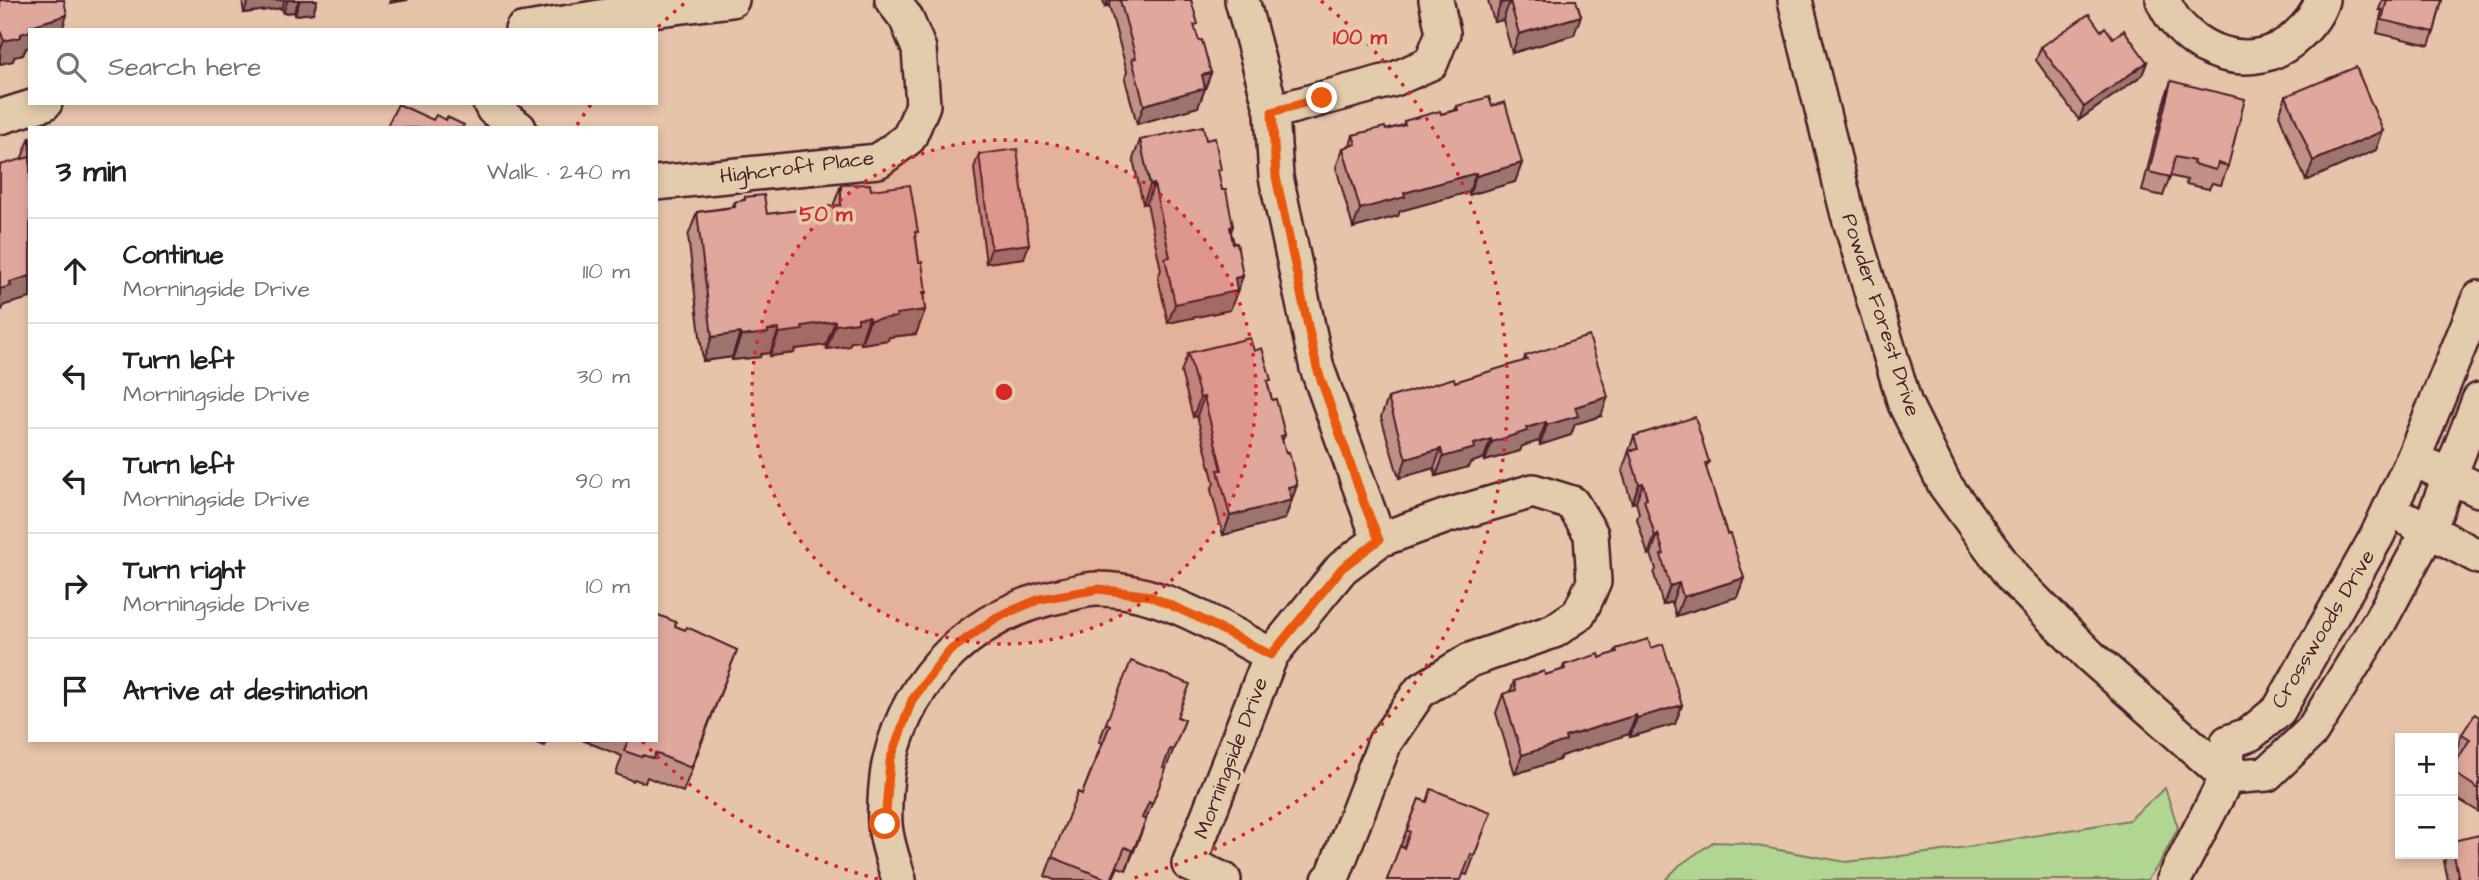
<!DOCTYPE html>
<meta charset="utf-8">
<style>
:root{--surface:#fff;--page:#f6f6f6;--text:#202124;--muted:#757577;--line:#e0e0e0}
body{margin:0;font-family:"Architects Daughter",sans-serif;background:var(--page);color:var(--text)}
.controls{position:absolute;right:21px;bottom:21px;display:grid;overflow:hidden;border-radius:0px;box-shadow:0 4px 10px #0003}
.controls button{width:63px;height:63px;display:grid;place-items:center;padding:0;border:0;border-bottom:2px solid var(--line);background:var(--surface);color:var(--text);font:35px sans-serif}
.stop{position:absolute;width:21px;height:21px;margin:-16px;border:5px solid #ea580c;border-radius:50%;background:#fff}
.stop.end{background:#ea580c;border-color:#fff;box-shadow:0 2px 7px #0008}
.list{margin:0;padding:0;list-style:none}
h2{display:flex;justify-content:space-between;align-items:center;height:91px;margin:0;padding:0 28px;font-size:30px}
h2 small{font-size:23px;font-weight:400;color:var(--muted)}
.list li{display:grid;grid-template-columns:46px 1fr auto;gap:21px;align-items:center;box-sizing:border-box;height:105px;padding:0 28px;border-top:2px solid var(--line)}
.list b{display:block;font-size:26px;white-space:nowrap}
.list p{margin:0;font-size:23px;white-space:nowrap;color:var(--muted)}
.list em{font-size:23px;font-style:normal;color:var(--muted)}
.icon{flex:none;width:38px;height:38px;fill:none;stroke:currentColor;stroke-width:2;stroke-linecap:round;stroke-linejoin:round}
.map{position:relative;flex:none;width:2479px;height:880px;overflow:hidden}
.search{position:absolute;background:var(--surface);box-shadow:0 4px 10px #0003;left:28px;top:28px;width:630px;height:77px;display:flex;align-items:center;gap:18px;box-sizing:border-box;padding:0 24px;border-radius:0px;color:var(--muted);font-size:26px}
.panel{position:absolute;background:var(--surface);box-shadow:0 4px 10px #0003;left:28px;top:126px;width:630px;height:616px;border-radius:0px}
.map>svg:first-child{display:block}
</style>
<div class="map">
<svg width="2479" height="880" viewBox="0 0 2479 880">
<rect width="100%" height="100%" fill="#e6c4aa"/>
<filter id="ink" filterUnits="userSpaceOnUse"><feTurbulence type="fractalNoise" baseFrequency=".0143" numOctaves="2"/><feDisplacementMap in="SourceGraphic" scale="14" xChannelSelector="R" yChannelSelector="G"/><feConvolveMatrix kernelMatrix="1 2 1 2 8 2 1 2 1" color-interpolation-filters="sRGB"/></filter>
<g filter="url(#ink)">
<path fill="#b1d692" stroke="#7e7a5e" stroke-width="2" d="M2165,788L2178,828L2160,863L2147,880H1665L1680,865L1713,842L1740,843L1846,862L1936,852L2129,820Z"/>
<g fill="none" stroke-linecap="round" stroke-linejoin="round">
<defs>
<path id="minor" d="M1242,0L1272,112L1276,177L1317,368L1379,540
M1795,0L1847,211L1905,404L1945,485L2013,578L2090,656L2227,777
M2163,0C2184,52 2253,78 2297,36C2308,26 2318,14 2322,0
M522,30L612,15L732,0
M490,103L493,109L519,128
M1272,112L1395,79L1431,63L1443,33L1436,0
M0,117L45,103
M656,183L878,161L909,138L923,105L919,49L906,18L892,0
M2430,467L2479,490
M2411,521L2479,557
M2227,777L2267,774L2312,731L2380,621L2429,530L2479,400
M899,880C894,862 886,842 885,823C884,807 886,776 890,760C910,674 977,611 1064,595C1075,593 1088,588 1100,589C1161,590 1219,627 1271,655
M1224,880L1189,864L1271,655L1342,568L1379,540L1447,516L1533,491L1572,503L1591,534L1594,582L1579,614L1554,631L1470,660L1420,691L1385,742L1333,876L1329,880
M2174,880L2227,777L2228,742L2250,734L2279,710L2377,536L2413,459L2479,298"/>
</defs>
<use href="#minor" stroke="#4a1f2b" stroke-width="38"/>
<use href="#minor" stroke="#e3ccac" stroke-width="33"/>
</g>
<path fill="#c19087" stroke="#4a1f2b" stroke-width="2" d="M0,0L26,48L23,55L14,57L13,61L0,64Z
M242,0H317L313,13L295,15L294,12L283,13L282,8L244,13Z
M1103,0H1191L1195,30L1199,41L1211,73L1198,107L1137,124L1125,79L1127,71L1109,5L1105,7Z
M1488,0H1576L1574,35L1512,53L1503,20L1494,22Z
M2382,0H2442L2434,32L2429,45L2377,33L2382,10H2379Z
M2101,31L2147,62L2142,75L2079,120L2036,60L2041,47Z
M2171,81L2228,166L2221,185L2212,183L2209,189L2186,184L2187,180L2170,176L2163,196L2142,191L2164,101Z
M2286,96L2383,131L2376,150L2306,181L2279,115Z
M1457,106H1492L1522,163L1515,182L1469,195V192L1400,211L1398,216L1353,228L1336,167L1343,148L1350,146L1353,135L1386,130L1403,125L1404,121L1441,114L1455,110Z
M30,137V298L4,305L2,310L21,160Z
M1140,140H1206L1219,177L1222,190L1233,226L1231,232L1243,276L1230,310L1168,323L1158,277L1161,270L1147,203L1143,204L1133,159Z
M979,154L1024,258L986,263L974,168Z
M841,185L871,190L916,238L925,310L916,334L889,337L888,340L861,344V341L851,342L849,346L827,349L826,345L795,349L794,353L770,356V353L761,354L760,357L732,360V357L703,361L688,236L697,212L732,207L735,202L744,200L745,197L767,214L833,206Z
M1254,351L1268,386L1272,400L1285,435L1282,441L1297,485L1285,519L1223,535L1211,490L1214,483L1197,416L1193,417L1181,372L1188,353Z
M1525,356L1601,416L1575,424L1571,435L1540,445L1539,441L1522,446L1520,451L1485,461L1484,458L1470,463L1468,467L1436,476L1434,468L1399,478L1381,417L1388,398L1455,382L1524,361Z
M1634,436L1709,462L1706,468L1727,534L1744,578L1737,597L1676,616L1672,602L1663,605L1654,574L1656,569L1651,554L1648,555L1637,519L1639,513L1636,502L1632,503L1622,471Z
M675,626L737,650L683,792L647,777L645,783L634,779L633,781L616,774L622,756L582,740H656Z
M1651,648L1682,705L1675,724L1630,737L1629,734L1561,756L1559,760L1515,774L1496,713L1503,694L1510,692L1514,681L1545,675L1562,670L1564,665L1600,658L1614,653L1616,649Z
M1178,717L1185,720L1126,870L1118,867L1112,880H1054L1045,876L1052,857L1082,794L1102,743L1099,742L1106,723Z
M2479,717V812L2453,796V767L2460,756L2455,753L2462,734Z
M528,740H547L544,746Z
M1419,799L1427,802L1491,812L1467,875L1464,874L1387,880Z
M2453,841L2479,880H2448L2444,861L2447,854H2453Z"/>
<path fill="#9d756e" stroke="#4a1f2b" stroke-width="2" d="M249,0H285L282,8L244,13Z
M288,0H299L294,12L283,13Z
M300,0H317L313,13L295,15Z
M391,0H408L390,3Z
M1108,0H1111L1109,5L1105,7Z
M1510,1L1503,20L1494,22L1501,3Z
M67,15L62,30H30V47L26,48L23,55L14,57L13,61L0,64V51L4,41L21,34L30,26Z
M1581,16L1574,35L1512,53L1519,34Z
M2147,62L2142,75L2079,120L2084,107Z
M1211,73L1198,107L1137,124L1144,105L1202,75Z
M2383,131L2376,150L2306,181L2313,161Z
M1522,163L1515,182L1469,195L1476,176Z
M1476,173L1469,192L1400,211L1398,216L1353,228L1360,209L1404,193Z
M1154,184L1147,203L1143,204L1150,185Z
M1029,244L1024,258L986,263L991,249Z
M30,276V298L4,305L2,310H0V289L10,282Z
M1243,276L1230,310L1168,323L1175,304L1235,278Z
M923,292H926L919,311L925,310L916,334L889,337L888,340L861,344L870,320L896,314Z
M869,317L861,341L851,342L849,346L827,349L835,325L858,318Z
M835,321L826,345L795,349L794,353L770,356L779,333L802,326Z
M779,329L770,353L761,354L760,357L732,360L741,336L768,330Z
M740,333L732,357L703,361L712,337Z
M1204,397L1197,416L1193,417L1200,398Z
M1608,397L1601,416L1575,424L1571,435L1540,445L1547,425L1575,407Z
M1546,422L1539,441L1522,446L1520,451L1485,461L1492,442L1526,428Z
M1491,439L1484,458L1470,463L1468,467L1436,476L1443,457L1474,444Z
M1441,449L1434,468L1399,478L1406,459Z
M1643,483L1636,502L1632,503L1639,484Z
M1297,485L1285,519L1223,535L1230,516L1288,487Z
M1658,534L1651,554L1648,555L1655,536Z
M1744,578L1737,597L1676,616L1683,597Z
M1679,583L1672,602L1663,605L1670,586Z
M1682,705L1675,724L1630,737L1637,718Z
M1636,715L1629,734L1561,756L1559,760L1515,774L1522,755L1565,737Z
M1146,820L1139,839L1126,870L1133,851Z"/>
<path fill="#e0a79d" stroke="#4a1f2b" stroke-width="2" d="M0,0H64L67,15L30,26L32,30H30V31L21,34V37L4,41L0,30Z
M1120,0H1191L1198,24L1194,25L1199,41L1202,40L1211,73L1202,75L1205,88L1144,105L1132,59L1136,58Z
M1500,0H1576L1581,16L1519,34L1510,1L1501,3Z
M2387,0H2442L2434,32L2382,20Z
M2089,14L2101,31L2105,27L2113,38L2124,30L2147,62L2084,107L2041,47Z
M2356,67L2383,131L2313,161L2286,96Z
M2171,81L2245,99L2228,166L2218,163L2216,170L2193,164L2194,161L2175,157L2170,177L2149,172Z
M1489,97L1492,106L1505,102L1522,163L1476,176V173L1404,193L1405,197L1360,209L1343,148L1356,144L1353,135L1385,127L1386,130L1405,125L1404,121L1440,111L1441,114L1458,110L1457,106Z
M398,104L433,120L436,115L446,120L447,117L464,125L462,128H386Z
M1203,126L1206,140L1215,138L1221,170H1218L1222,190H1226L1233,226L1230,227L1233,244L1237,243L1243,276L1235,278L1237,291L1175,304L1165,258L1170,257L1154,184L1150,185L1140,140Z
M1017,149L1029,244L991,249L979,154Z
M30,157V276L10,282L11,286L0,289V165Z
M870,184L871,190L910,185L918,232H915L919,262H922L926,292H923L925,310L896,314L897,317L870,320L869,317L858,318V322L835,325V321L802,326L803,330L779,333V329L768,330V333L741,336L740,333L712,337L697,212L735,207V202L745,200V197L764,195L767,214L841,205V185Z
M1589,336L1608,397L1575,407L1578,416L1547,425L1546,422L1526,428L1527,431L1492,442L1491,439L1474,444L1475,448L1443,457L1441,449L1406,459L1388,398L1454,378L1455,382L1527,360L1525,356Z
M1250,338L1254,351L1262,348L1271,380L1267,381L1272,400L1276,399L1285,435L1281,436L1286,453L1289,452L1297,485L1288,487L1292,500L1230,516L1218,470H1222L1204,397L1200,398L1188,353Z
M1695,417L1709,462L1705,464L1727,534H1730L1744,578L1683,597L1679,583L1670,586L1661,555L1664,554L1658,534L1655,536L1644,500L1647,499L1643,483L1639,484L1629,451L1638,449L1634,436Z
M656,614L676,622L675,626L685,630L687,627L737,650L691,768L655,753L654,759L643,755L642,757L624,751L628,740H656Z
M1648,639L1651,648L1663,644L1682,705L1637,718L1636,715L1565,737L1566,741L1522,755L1503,694L1516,690L1514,681L1544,671L1545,675L1565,669L1564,665L1599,654L1600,658L1617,652L1616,649Z
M1131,661L1190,684L1177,717L1185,720L1173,750L1170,749L1163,768L1166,769L1152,804L1149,802L1142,818L1146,820L1133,851L1125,847L1111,880H1109L1052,857L1078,792L1082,794L1110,725L1106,723Z
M2475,714L2479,717V789L2453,772V767L2470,739L2462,734Z
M1431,789L1491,812L1474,856L1471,854L1461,880H1387L1400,846L1404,848L1410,832L1407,830L1419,799L1427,802Z
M2479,835V880H2459L2453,850V841Z"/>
</g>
<g fill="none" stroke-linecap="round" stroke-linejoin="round" filter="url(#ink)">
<path stroke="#ea580c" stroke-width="9" d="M885,824L890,761L912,700L948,652L997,617L1040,599L1099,589L1150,596L1197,617L1271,655L1342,568L1379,540L1364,503L1317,368L1276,177L1272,112L1322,98"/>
</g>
<circle cx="1004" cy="392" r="252" fill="#d62828" fill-opacity=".12"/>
<g fill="none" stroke="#d62828" stroke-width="3.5" stroke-dasharray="3.5 7">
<circle cx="1004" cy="392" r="252"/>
<path d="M878 879A503 503 0 0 1 642 741M577 125A503 503 0 0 1 592 103M658 27A503 503 0 0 1 687 1M1321 1A503 503 0 0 1 1130 879"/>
</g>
<g text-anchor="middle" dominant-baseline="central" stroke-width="7" stroke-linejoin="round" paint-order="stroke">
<g font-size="21" fill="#4a1f2b" stroke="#e3ccac">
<text transform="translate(797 167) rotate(-7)">Highcroft Place</text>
<text transform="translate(1881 315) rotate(72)">Powder Forest Drive</text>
<text transform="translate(2323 629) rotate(-59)">Crosswoods Drive</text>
<text transform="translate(1231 758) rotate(-69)">Morningside Drive</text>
</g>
</g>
<circle cx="1004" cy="392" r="10" fill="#d62828" stroke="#e3ccac" stroke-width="3.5"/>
<g font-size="21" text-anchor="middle" font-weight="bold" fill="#d62828" stroke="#e3ccac" stroke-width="7" stroke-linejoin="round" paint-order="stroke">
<text x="1360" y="44">100 m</text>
<text x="826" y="221">50 m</text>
</g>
</svg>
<div class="controls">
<button>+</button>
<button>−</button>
</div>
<div class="stop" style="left:885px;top:824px"></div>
<div class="stop end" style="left:1322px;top:98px"></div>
<div class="search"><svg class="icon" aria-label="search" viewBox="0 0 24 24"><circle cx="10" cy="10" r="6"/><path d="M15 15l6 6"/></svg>Search here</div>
<section class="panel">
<h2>3 min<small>Walk · 240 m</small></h2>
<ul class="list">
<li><svg class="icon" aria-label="ahead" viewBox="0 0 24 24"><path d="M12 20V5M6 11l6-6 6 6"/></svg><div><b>Continue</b><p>Morningside Drive</p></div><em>110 m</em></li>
<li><svg class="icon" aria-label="left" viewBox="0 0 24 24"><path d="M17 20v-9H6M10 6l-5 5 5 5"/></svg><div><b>Turn left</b><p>Morningside Drive</p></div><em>30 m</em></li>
<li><svg class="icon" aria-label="left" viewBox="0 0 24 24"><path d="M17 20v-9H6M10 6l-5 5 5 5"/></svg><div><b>Turn left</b><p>Morningside Drive</p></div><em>90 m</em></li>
<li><svg class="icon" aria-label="right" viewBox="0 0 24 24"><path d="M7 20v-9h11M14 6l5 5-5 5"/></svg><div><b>Turn right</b><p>Morningside Drive</p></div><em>10 m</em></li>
<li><svg class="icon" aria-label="arrive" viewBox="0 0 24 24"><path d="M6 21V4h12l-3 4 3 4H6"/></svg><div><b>Arrive at destination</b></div></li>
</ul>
</section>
</div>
